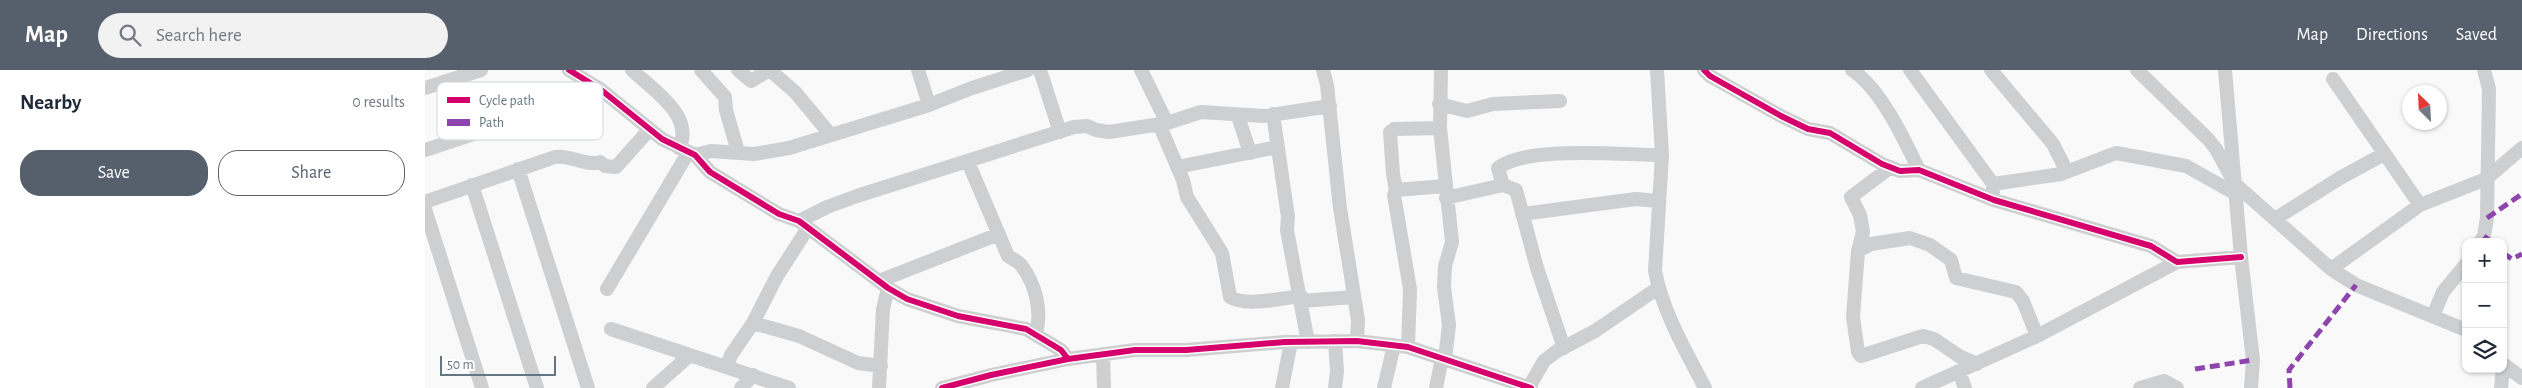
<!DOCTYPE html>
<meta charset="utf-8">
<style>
:root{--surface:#fff;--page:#f2f2f3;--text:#1f2937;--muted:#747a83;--line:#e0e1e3;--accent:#56606c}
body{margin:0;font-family:"Alegreya Sans",sans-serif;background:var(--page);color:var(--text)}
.controls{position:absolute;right:15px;bottom:15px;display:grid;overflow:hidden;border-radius:10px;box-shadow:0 1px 4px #0004}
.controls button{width:45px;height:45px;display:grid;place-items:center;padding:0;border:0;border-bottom:1px solid var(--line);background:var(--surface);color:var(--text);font:25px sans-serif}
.compass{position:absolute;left:1977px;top:15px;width:45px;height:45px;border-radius:50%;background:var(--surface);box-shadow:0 1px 4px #0004;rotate:336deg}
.scale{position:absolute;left:15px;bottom:12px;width:116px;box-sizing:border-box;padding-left:5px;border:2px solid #657683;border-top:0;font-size:14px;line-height:18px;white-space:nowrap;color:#657683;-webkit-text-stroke:4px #fff;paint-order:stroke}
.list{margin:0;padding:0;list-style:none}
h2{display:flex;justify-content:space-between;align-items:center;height:65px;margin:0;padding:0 20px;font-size:21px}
h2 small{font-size:16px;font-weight:400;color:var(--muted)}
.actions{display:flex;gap:10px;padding:15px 20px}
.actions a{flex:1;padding:11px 0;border:1px solid var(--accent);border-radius:20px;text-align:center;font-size:18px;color:var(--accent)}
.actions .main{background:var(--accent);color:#fff}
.icon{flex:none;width:28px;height:28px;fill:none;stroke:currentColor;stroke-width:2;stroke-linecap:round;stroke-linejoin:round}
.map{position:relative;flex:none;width:2097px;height:318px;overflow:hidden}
header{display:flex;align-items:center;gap:30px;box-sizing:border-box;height:70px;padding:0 25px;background:var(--accent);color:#fff}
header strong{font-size:24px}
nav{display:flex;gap:28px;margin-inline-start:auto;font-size:18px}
.search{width:350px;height:45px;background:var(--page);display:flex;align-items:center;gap:12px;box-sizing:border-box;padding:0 18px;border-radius:28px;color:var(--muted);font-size:19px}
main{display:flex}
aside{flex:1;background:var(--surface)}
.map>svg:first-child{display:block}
</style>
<header>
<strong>Map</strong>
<div class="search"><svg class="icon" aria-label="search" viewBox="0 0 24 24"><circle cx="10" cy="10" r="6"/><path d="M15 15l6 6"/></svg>Search here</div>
<nav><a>Map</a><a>Directions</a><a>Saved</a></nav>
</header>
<main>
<aside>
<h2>Nearby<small>0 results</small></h2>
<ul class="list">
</ul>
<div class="actions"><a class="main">Save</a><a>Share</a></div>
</aside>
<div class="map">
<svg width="2097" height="318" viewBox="0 0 2097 318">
<rect width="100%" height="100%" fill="#f9f9f9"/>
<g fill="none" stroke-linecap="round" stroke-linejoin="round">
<path stroke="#cecfd0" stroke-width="14" d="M144,0L175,19L237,69L270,85L285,102L354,144L374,151L463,218L482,229L533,246L601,259L636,280L643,289
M207,0C228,20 270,46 254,78
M276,0L300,27L301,40L313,82
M313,0L326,11L341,2H347L370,22L405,64
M493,0L504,35
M615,0L635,62
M716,0L742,53
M898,0L902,15L915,138L933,250L932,271
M1016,0L1015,58L1027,172L1020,196L1019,217L1024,255L1020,289
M1232,0L1237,85L1230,201C1238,243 1261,281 1280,318
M1279,0L1285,6L1356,46L1383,59L1405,63L1457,94L1475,101L1494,100L1569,130L1726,176L1752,192L1816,187
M1427,0C1456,19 1479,69 1494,100
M1485,0L1568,114V123
M1566,0L1628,74L1642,102
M1712,0L1783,69L1791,79L1810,114L1906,199L1931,215L2041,260
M1800,0L1816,187L1828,290L1826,318
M1908,9L1995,135
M0,18L56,0
M1014,34L1042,41L1068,34L1135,31
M848,44L863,147L862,160L883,272
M813,46L825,83
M734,54L758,110L762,127L797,183L805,227C820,237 858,228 876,226
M0,80L94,49
M270,85L286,81L329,84L364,78L504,35L547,18L603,0
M543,92L583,186C587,189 593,191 596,195C611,214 617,241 611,264
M752,97L853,77
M1466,97L1426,127L1435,145L1438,162L1433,181L1428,247L1433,282L1436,286L1498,266L1509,269L1534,286L1552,294
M93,99L163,318
M1568,114L1636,104L1691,83L1761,96L1811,124
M47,115L112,318
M1078,115L1073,98C1103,75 1198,85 1237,85
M971,120L968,104L965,62L969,59L1015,58
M1021,128L1078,115L1091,120L1112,198L1139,278
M0,132L130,87C145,84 161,97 175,92L180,96L191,97L224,60
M0,139L57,318
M1097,144L1211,129L1233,131
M1850,149L1915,108L1959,84
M374,151L402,137L432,126L649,57L662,56L671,60L684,62L742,53L776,42L839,46L905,36
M383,158L352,206L328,253L374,266L433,293L456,296
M2055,172L2059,166L2062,148L2064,19L2059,0
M1433,181L1446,174L1485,168L1505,175L1526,190L1531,208L1591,222L1598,231L1612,266
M1906,199L1995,135L2061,109L2097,78
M454,211L574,164
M182,219L263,83
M877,231L929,227
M2008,246L2018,222L2041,194
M186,259L364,318
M983,277L985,219L969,125L971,120L1020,116
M678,284L679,318
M2078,294L2097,308
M302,296L306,285L328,253
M1534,302L1540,318
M1104,317L1119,291L1132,281L1170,261L1233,218
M228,318L265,285
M316,318L328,305
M454,318L458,239L463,218
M517,318L566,305L643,289L710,280H761L860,272L932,271L983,277L1106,318
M857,318L866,272
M910,318L912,301L910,271
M959,318L969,275
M1011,318L1017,288
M1497,318L1612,266L1752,192
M1715,318L1739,311L1752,318
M2076,318L2078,299"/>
<path stroke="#8e44ad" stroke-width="5" stroke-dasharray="10 5" stroke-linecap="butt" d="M2062,148L2097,124
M2059,166L2066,172
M2078,183L2087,189L2097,184
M1770,299L1828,290
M1865,318L1864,300L1931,215"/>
<defs>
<path id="cycleway" d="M144,0L175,19L237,69L270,85L285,102L354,144L374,151L463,218L482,229L533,246L601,259L636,280L643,289
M1279,0L1285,6L1356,46L1383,59L1405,63L1457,94L1475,101L1494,100L1569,130L1726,176L1752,192L1816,187
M517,318L566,305L643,289L710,280H761L860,272L932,271L983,277L1106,318"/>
</defs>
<use href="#cycleway" stroke="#fff" stroke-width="9"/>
<use href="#cycleway" stroke="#d6006c" stroke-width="6"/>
</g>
<rect x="12" y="12" width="166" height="58" rx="8" fill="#fff" stroke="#d1d6da" stroke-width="1"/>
<rect x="22" y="27" width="23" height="6" fill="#d6006c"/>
<rect x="22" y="49" width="23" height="7" fill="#8e44ad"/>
<g font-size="14" fill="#657683">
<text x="54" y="35">Cycle path</text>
<text x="54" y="57">Path</text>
</g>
</svg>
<div class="controls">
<button>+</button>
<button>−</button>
<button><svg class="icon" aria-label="layers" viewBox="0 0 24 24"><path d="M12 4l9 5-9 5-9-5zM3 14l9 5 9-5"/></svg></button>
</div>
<svg class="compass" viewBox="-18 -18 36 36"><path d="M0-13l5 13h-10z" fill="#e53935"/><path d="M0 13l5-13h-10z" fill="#747a83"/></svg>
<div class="scale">50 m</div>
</div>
</main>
